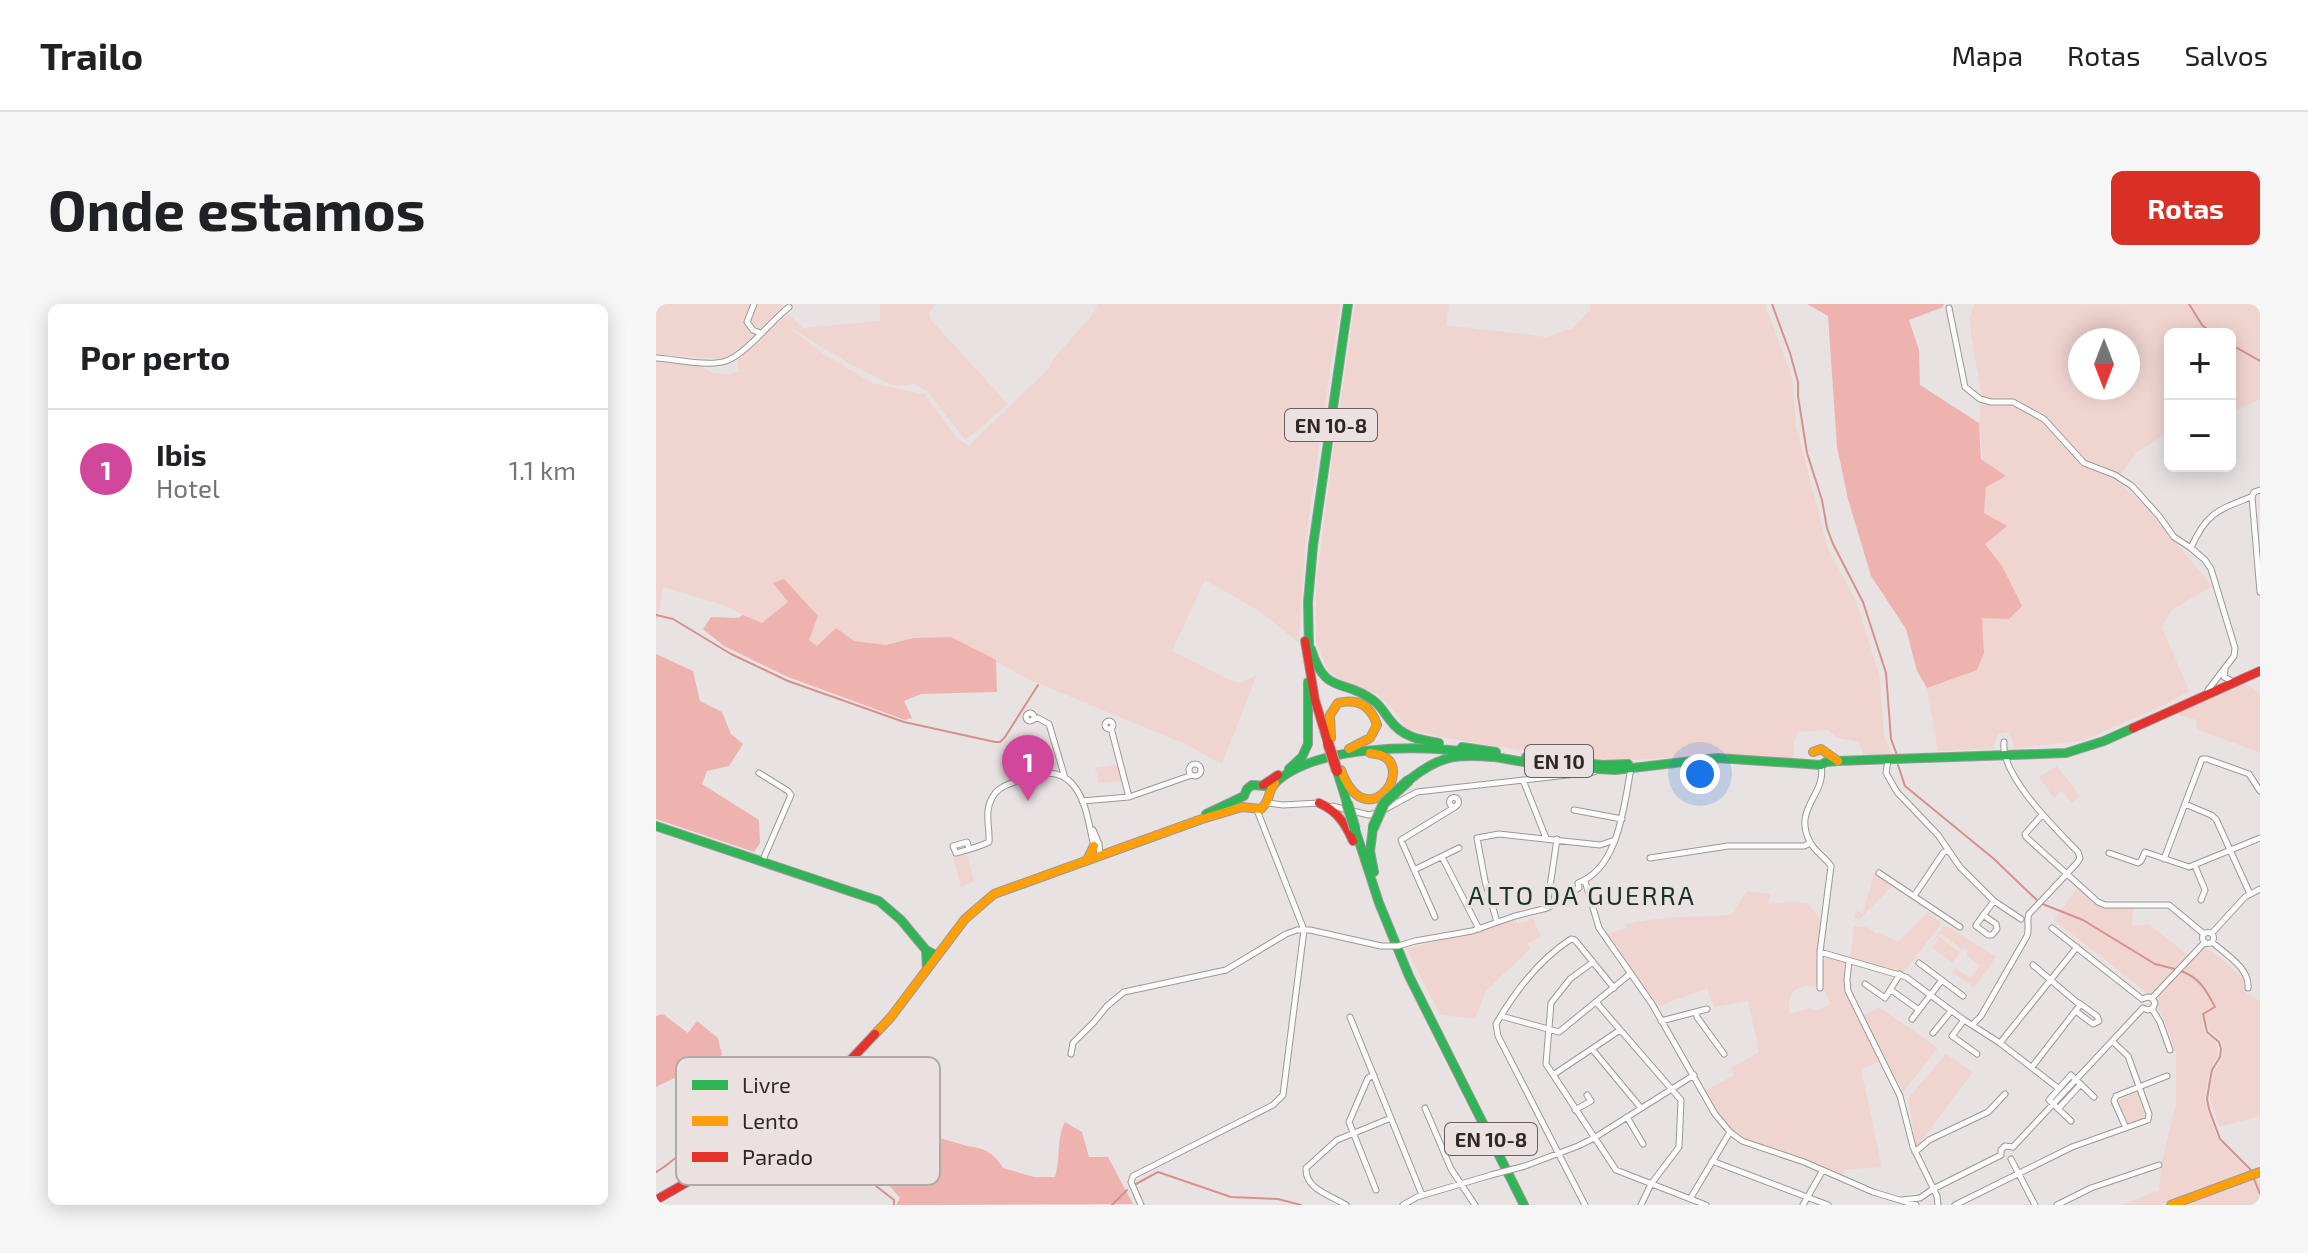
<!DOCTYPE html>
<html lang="pt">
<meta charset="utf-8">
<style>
:root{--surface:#fff;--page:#f6f6f6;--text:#202124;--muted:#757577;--line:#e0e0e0;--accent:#d93025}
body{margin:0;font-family:"Exo 2",sans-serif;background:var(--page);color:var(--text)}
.controls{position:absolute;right:24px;top:24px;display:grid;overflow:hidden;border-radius:12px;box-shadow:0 4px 20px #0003}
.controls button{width:72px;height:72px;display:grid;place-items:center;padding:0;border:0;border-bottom:2px solid var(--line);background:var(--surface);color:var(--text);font:40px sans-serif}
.compass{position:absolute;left:1412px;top:24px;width:72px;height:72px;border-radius:50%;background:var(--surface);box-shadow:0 4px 20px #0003;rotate:180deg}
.you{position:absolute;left:1044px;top:470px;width:28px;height:28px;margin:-20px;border:6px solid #fff;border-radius:50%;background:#1a73e8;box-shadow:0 0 0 12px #1a73e833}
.badge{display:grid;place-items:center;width:52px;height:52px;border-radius:50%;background:var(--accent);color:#fff;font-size:26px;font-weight:700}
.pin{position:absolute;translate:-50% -66px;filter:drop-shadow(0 2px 4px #0008)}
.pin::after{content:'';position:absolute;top:42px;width:28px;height:24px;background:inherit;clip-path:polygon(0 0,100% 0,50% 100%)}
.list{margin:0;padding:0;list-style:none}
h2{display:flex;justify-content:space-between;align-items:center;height:104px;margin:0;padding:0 32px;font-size:34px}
h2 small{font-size:26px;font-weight:400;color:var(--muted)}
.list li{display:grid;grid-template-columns:52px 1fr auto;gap:24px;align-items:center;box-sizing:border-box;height:120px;padding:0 32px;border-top:2px solid var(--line)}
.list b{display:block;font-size:30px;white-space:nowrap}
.list p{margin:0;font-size:26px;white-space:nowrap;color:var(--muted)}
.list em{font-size:26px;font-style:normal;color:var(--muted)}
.map{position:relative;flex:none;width:1604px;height:901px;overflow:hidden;border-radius:12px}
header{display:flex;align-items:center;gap:48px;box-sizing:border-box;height:112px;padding:0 40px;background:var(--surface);border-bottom:2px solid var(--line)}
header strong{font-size:38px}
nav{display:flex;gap:44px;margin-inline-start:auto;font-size:28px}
.intro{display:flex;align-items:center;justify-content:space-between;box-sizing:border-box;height:192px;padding:0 48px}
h1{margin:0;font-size:56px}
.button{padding:20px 36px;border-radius:12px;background:var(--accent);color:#fff;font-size:28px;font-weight:700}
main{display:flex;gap:48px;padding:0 48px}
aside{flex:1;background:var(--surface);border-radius:12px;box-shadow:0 4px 20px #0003}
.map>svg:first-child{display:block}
</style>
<header>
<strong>Trailo</strong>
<nav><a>Mapa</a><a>Rotas</a><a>Salvos</a></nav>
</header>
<div class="intro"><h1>Onde estamos</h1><a class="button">Rotas</a></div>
<main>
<aside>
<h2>Por perto<small></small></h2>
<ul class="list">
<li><span class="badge" style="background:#d1479c">1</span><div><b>Ibis</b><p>Hotel</p></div><em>1.1 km</em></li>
</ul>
</aside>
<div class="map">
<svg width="1604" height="901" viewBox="0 0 1604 901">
<rect width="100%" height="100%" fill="#e8e3e2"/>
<path fill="#f0d4d0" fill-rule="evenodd" d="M0,0H127L125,4L81,48L66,55L0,50Z
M224,0H280L273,9L275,16L352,100L309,136L272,88L258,80L238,82L194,60L130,21L166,49L216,79L268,90L301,134L313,142L394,63L396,56L434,14L442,0H684L649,240L643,339L605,308L549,276L516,347L575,377L585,379L601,371L566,460L529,440L376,377L295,333L257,334L230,341L198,337L162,343L153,336L128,275L118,280L132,298L106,320L67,301L7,283L2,316L0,315V58L47,63L56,69L74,70L84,67L81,61L83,54L132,10L147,24L224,17Z
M699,0H793L790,21L890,33L917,24L934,6L935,0H1109L1136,73L1140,122L1172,245L1200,297L1224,374L1228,432L1236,451L1208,453L1203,438L1182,434L1171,426L1142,428L1138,436V454L1070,450L949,458L911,454L785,433L751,425L734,402L721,390L695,381L673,368L660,337V281L677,150Z
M1318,0H1604V95L1574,109V30H1514V127L1481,148L1460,176L1490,203L1556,282L1516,306L1506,323L1533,387L1509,401L1426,437L1358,444L1353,428L1342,430L1337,445L1282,447L1271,384L1321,366L1328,349L1326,314L1346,262L1329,240L1327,209L1330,183L1323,119L1326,92L1315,33L1314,14ZM1424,36H1472V84H1424Z
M1588,378L1604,390V449L1541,425L1540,416L1518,409Z
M462,460L466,477L443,479L439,464Z
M1401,462L1424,492L1425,495L1423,493L1416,499L1406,487L1398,494L1383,473Z
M311,550L318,577L305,583L297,554Z
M1218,570L1236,582L1202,617L1199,613L1200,607L1207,609Z
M1424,580L1449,601L1477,602L1476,622L1493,620L1534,653L1547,640L1585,672L1589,677L1590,689L1604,697V812L1563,823L1554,795L1555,777L1559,766L1567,753V746L1565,736L1554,727L1547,712L1548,709L1545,711L1549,730L1560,738L1562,749L1551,776L1549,796L1552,808L1563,837L1593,867L1504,901H1465L1503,886L1506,857L1520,800V749L1508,715L1501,703L1500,696L1398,616Z
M1091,587L1115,590L1112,600L1133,598L1151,599L1165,616L1161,646L1162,678L1159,682C1139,680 1130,690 1134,710L1153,704L1160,707L1175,700L1166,683L1167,655L1172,653L1189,658L1188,676L1190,689L1223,758L1205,765L1226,863L1189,866L1186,871L1123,846L1090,836L1078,828L1067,817L1050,786L1078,771L1075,764L1103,748L1092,697L1058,703L1051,684L1001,703L949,630L971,624L970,620C1004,612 1040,613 1075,611Z
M1272,608L1286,619L1247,669L1192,653L1195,650L1198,622L1210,623L1221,630L1223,628L1242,638Z
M877,614L885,633L871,640L874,645L830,687L819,715L784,711L750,644L819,629L860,616L862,620Z
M1291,622L1340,653L1318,684L1296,668L1300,664L1314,674L1324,662L1310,651L1312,647L1308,644L1306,646L1285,629L1271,646L1287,623Z
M1284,633L1304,649L1296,659L1276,643Z
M1223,703L1282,744L1247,788L1207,712Z
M1290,750L1317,768L1260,844L1252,794Z
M1478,789L1481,790L1489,812L1487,815L1472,819L1463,798L1464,795Z
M1604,870V901H1525Z"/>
<path fill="#eeb3ae" d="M1151,0H1288L1287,3L1253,16L1263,46L1264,81L1323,119L1325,155L1350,172L1330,183L1328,209L1351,222L1329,240L1346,262L1366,302L1353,315L1326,314L1328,349L1321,366L1271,384L1261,367L1250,325L1215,272L1192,195L1181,143L1172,12Z
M128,275L162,312L153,336L161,342L180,324L198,337L230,341L257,334L295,333L340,356L341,388L265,390L248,397L256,414L249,416L132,373L68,342L47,325L55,313L82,314L87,311L106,319L132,298L117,279Z
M0,350L37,367L44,397L66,408L75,430L87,440L73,462L51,467L46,480L103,516L104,539L98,548L0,515Z
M7,710L32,729L41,717L62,734L66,751L0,783V712Z
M172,793L222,816L311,842C329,844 338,849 347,864L378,873H399C405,854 400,835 409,818L426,828L433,853H452L477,900L240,901L244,894L225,872L176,839L120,835Z"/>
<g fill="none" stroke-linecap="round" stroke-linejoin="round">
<path stroke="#d7918b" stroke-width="2" d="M1116,0L1134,49L1142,78V92L1151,149L1166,196L1171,224L1177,240L1207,298L1230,369L1235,435L1241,451
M1533,0L1546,21L1557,30
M1574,40L1604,57
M0,311L17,315L75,350L132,377L248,418L339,438H344L349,433L382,381
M1242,461L1249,482L1338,555L1384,599L1427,616L1499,660L1519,665
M1525,667C1544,674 1550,686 1559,703L1547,710L1551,728L1563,738L1565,745L1564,753L1556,766L1554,776L1551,795L1553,805L1564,835L1594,865L1604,890
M109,838L134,833L174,836L196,848L220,882L238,896V901
M0,868C19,858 51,823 66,819C79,815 91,823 101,831
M480,880L502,868L575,893L622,895L645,901
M456,901L471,886"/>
<defs>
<path id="street" d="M98,0L91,18L97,26L104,29
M1293,4L1309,83L1324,95L1335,98H1357L1388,115L1428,159L1459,171L1476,182L1503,212L1518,233L1535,244L1549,256L1555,265L1579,344L1578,352L1552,386
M0,54C19,55 52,63 70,57C90,50 115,17 133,3
M1604,186L1598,188L1596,193L1604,288
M1535,244C1550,209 1562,206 1595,193
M1569,366L1568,373L1574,376
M370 413a4 4 0 1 1 8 0a4 4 0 1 1-8 0Z
M378,415L382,414L393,420L409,474
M449 421a4 4 0 1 1 8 0a4 4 0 1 1-8 0Z
M455,424L473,493
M1232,456L1230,469L1241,488L1282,531L1304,563L1338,597L1365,615
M533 466a6 6 0 1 1 12 0a6 6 0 1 1-12 0Z
M103,469L132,487L135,491L106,558
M867,476L890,534
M793.5 498a4.5 4.5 0 1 1 9 0a4.5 4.5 0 1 1-9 0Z
M426,497L473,493L536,471
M612,499L627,501L663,499
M1529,500L1555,511L1560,515L1594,590
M676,502L713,511L724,508L761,488L938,468
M918,506L966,515
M1386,511L1369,530L1370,533L1442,598L1449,601H1513L1548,630
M437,526L443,540L444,552
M313,545L311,538L297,542L300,549C311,546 323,543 333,538C334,523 328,508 336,494C341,484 350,481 361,477C381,470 402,462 418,482C431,498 433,523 438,542
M1453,549L1482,559L1485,557L1489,548L1533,563L1604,534
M786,553L823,625
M994,554L1072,542H1148L1154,539
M1508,555L1546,455H1551L1593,470L1604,487
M1539,562L1549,586L1545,596
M758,566L803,544
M1223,569L1304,623
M929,577L943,624L996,700L1059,810L1074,828L1086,837L1148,858L1217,888L1260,901
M1258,592L1287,549L1292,546
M891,603L901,535
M1327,611L1340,620L1341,625L1336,631H1332L1320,622V621L1338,597
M779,613L745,536L799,503
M841,618L829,577L821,534L843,530L944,541L959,536
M1396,624L1486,695
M1546.5 634a5.5 5.5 0 1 1 11 0a5.5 5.5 0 1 1-11 0Z
M1556,629L1589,593L1604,585
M759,637L816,627L859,612L891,604L923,584L922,579C963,564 968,501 975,464
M1556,638C1569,650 1594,664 1592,684
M1164,648L1250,673L1308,716L1344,739L1402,784
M1193,657L1191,676L1192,687L1244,792L1257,843L1281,892L1282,901
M937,658L914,675L895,699L890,760L960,866L1050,901
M1263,659L1307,692
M1209,680L1229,694L1244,670
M1164,684V648L1175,562C1169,553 1159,548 1154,538C1136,504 1171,491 1165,461
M1235,686L1263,706
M1496,694L1549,638
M940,698L1025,796L1023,843L995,880L985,901
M1496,705L1504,718L1514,746
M1040,708L1041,713L1068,750
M1421,708L1437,720L1443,717L1441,712L1423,699
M845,712L903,728L974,670
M694,713L766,891
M1256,715L1286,676
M1308,716L1296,732L1321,750
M1005,717L1051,705
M1316,721L1325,712L1371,632C1374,624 1370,617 1373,610L1421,559L1424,554L1422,548C1399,524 1344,471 1348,438
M1277,729L1295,707
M1344,739L1421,643
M936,745L985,804
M415,750L417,739L438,718L451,702L468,688L570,666L630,630L641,626H654L725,642
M1376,763L1424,701L1377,661
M718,771L712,774L693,818L720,886
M897,771L964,726
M769,804L795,865L819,901
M1402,805L1425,780
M919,806L935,797L931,791
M971,813L987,840
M1415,817L1393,796L1415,771L1438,793
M1470,824L1458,797L1460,792L1511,772
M1357,843L1487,704L1492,706L1497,704L1499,699L1496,694L1492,693L1486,695
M1259,848L1273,836L1332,808L1349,790
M1345,851V846L1349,842L1357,843
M1355,855L1379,901
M1056,857L1172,901
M869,862L922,842L938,834L1038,771
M1034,895L1074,828
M1246,896L1264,894L1277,885L1345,851
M485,901L475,878L477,872L617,801L627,791L648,626L601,506
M690,901C674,891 649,885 650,864L681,836L735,814
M747,901L761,893L835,871
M929,901L842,732L840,720C858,689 884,655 915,635L919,636L958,684
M1147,901L1167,866
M1299,901L1416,843L1492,816L1493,810L1472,752L1456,737
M1401,901L1435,884L1503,861"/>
<path id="fast" d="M653,344L652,298L657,242L692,0
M655,345C670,393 687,373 718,397C725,402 729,410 734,416C746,433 764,436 783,439
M806,443L840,448
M833,452L891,462L959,466L1061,454L1165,461L1170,458L1182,457L1410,449L1448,437L1477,424
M870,453L947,461L972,460
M633,465L646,453L652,440V378
M681,467L691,499
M753,476C783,452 799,450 836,453
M619,479C659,441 761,441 812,448
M550,510L588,492L591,485L596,481L609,482
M0,522L223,597L245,616L270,646L281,652
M717,524L714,547L718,568
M699,525L723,599L753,672L868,901
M270,646L271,665"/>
<path id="slow" d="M675,434L674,411L682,399C701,394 715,401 721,421L714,434L693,445
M1157,448L1165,445L1182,457
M685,466C709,532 758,468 727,452C723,450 718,450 714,449
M431,556L438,542
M219,730L235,713L309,615L338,590L546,515L586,503L605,505C615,496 611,489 619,479
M1515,901L1604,868"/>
<path id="jam" d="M649,337L659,396L672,439
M1477,424L1604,367
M607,481L622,471
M663,499C681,507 689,519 697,537
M0,896L91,844L168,784L219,730"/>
</defs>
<use href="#street" stroke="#9c9898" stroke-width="7"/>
<use href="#fast" stroke="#9c9898" stroke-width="10"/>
<use href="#slow" stroke="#9c9898" stroke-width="10"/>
<use href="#jam" stroke="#9c9898" stroke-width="10"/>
<use href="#street" stroke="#fcfbfb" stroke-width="5"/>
<use href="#fast" stroke="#30b455" stroke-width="8"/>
<use href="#slow" stroke="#ff9f0a" stroke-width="8"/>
<use href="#jam" stroke="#e5322d" stroke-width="8"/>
<defs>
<path id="street-bridge" d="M725,642H742L759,637
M835,871L869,862"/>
<path id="fast-bridge" d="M691,499L699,525
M717,524L728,499L753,476"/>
<path id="jam-bridge" d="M672,439L681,467"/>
</defs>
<use href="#street-bridge" stroke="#9c9898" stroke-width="7" stroke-linecap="butt"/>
<use href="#fast-bridge" stroke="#b5a5a4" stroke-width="12" stroke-linecap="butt"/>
<use href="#jam-bridge" stroke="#b5a5a4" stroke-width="12" stroke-linecap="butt"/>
<use href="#street-bridge" stroke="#fcfbfb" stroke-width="5"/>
<use href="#fast-bridge" stroke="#30b455" stroke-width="10"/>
<use href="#jam-bridge" stroke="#e5322d" stroke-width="10"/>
</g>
<g text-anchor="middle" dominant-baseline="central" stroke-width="7" stroke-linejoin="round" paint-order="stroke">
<g fill="#eae1e0" stroke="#65605f" stroke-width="2">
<rect x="629" y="105" width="92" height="32" rx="6"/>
<rect x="869" y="441" width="68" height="32" rx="6"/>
<rect x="789" y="819" width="92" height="32" rx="6"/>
</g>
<g font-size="20" font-weight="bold" fill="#2c2928">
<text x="675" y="121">EN 10-8</text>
<text x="903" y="457">EN 10</text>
<text x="835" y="835">EN 10-8</text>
</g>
<g font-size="26" letter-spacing="2" fill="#15342d" stroke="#eae1e0">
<text x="926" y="590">ALTO DA GUERRA</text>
</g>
</g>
<rect x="20" y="753" width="264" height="128" rx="12" fill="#eae1e0" stroke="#b1aaa9" stroke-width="2"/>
<rect x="36" y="776" width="36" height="10" fill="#30b455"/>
<rect x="36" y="812" width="36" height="10" fill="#ff9f0a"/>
<rect x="36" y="848" width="36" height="10" fill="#e5322d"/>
<g font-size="22" fill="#2c2928">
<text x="86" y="789">Livre</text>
<text x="86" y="825">Lento</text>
<text x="86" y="861">Parado</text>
</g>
</svg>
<div class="controls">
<button>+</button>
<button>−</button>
</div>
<svg class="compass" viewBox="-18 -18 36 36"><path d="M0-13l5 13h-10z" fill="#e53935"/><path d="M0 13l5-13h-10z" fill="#757577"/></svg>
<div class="you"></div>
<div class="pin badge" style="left:372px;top:497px;background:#d1479c">1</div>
</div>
</main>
